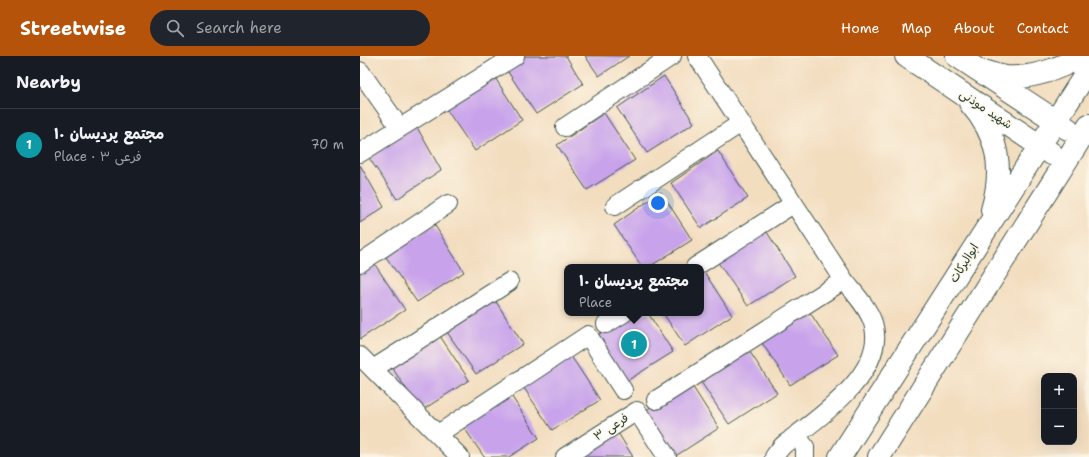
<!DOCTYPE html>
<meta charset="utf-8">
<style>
:root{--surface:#171b24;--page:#20242c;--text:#f1f3f6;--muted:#9ea1a6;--line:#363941;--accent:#b45309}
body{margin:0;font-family:"Shantell Sans","Playpen Sans Arabic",sans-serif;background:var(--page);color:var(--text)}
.controls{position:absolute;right:12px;bottom:12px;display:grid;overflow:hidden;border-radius:8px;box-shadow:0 4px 16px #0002}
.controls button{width:36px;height:36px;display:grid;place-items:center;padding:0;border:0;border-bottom:1px solid var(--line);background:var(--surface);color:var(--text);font:20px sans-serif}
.you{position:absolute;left:298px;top:147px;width:14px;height:14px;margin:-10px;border:3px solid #fff;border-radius:50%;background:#1a73e8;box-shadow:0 0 0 6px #1a73e833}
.badge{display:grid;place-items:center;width:26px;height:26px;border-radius:50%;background:var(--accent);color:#fff;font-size:13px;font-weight:700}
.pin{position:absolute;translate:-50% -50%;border:2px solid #fff;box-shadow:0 1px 4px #0006}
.popup{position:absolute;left:204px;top:208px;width:140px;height:52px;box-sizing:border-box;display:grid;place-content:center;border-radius:8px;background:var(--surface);filter:drop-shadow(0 1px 3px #0005);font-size:13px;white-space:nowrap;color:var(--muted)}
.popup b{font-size:15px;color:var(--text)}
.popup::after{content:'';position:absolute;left:50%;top:100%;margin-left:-8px;border:8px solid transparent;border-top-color:var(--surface)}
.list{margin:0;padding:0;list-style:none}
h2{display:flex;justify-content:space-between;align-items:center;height:52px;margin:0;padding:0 16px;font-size:17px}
h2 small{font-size:13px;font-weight:400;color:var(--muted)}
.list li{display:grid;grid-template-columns:26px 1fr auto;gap:12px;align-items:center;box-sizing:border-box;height:72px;padding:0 16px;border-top:1px solid var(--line)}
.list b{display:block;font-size:15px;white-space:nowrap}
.list p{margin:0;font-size:13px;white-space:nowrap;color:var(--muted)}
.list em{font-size:13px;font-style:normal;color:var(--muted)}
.icon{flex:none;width:22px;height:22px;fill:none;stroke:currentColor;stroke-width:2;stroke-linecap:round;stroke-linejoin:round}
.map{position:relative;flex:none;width:729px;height:401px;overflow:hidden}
header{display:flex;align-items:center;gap:24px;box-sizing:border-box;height:56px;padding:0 20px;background:var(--accent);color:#fff}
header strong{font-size:19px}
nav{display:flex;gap:22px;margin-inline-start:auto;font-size:14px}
.search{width:280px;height:36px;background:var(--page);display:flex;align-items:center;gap:10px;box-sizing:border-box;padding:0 14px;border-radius:22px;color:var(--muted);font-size:15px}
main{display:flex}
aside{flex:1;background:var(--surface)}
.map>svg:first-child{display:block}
</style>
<header>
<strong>Streetwise</strong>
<div class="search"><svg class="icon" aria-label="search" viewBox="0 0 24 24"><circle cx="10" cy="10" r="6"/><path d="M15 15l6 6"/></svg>Search here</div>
<nav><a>Home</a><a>Map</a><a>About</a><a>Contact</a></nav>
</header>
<main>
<aside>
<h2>Nearby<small></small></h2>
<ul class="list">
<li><span class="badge" style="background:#0f9aa8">1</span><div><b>مجتمع پردیسان ۱۰</b><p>Place · فرعی ۳</p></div><em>70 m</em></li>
</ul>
</aside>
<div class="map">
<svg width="729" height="401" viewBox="0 0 729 401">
<rect width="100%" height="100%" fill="#fcf5e5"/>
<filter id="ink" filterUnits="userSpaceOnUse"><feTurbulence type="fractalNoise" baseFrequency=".025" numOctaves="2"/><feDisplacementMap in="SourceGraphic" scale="8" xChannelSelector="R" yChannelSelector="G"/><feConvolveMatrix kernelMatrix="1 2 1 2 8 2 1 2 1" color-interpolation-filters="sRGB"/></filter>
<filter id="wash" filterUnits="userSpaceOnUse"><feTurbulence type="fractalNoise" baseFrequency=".012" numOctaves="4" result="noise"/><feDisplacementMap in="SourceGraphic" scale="16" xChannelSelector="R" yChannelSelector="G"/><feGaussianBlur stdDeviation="0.9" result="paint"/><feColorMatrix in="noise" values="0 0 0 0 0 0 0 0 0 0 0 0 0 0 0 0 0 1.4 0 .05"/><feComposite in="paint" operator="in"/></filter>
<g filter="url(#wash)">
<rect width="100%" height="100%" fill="#f3ddbf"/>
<g id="blocks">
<path fill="#c8a3eb" d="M164,0H206L223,28L176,58L146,13Z
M225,0H269L239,20Z
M132,17L162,64L115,95L84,50Z
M304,20L334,67L287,97L257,52Z
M244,57L275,104L227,134L197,89Z
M54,66L81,114L37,143L7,99Z
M358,95L388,142L341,172L311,127Z
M0,109L24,151L0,167Z
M301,136L332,184L289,211H282L254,169Z
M74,168L104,216L57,246L26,201Z
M405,173L435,220L388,250L357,205Z
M14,207L45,254L0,283V217Z
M341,211L372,259L325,290L303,257H341Z
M133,241L163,288L116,318L85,273Z
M447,252L478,299L430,329L400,284Z
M270,257H288L313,296L265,326L235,281Z
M78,277L109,324L61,355L31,310Z
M386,290L417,337L369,368L339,323Z
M209,297L240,344L192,374L162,329Z
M329,325L359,372L314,401L282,357Z
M148,335L179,382L149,401H124L101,367Z
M255,372L273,401H214Z"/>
</g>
</g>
<g filter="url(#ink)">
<use href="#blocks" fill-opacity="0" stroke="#3f5549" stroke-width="1"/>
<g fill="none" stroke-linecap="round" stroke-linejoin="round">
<defs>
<path id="minor" d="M337,0L484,224C494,237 508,251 513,267C528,313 462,360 431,383
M0,15L40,72
M205,71L312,0
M0,97L155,0
M255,150L381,67
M0,207L88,148
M335,211L433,148
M246,268L264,257
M0,300L100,401
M13,313L149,226
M296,344L484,224
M78,378L228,279L263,334
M205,401L277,355L307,401
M414,401C421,391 426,383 439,383L445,391V401"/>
<path id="major" d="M546,0L692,98
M597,0L708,73
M627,16C633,18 639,20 646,21C671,23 700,12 722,0
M610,47C639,80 644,113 632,154
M480,401L729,13
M519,401L729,69"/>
</defs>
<use href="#minor" stroke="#3f5549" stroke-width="20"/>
<use href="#major" stroke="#3f5549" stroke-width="24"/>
<use href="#minor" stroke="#fff" stroke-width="18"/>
<use href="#major" stroke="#fff" stroke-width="22"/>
</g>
</g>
<g text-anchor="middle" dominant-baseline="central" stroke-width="3" stroke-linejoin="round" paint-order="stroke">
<g font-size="12" fill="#1f3d34" stroke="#fcf5e5">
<text transform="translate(626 53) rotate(34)">شهید موذنی</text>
<text transform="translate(604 207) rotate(-58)">ابوالبرکات</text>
<text transform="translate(251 371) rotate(-33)">فرعی ۳</text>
</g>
</g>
</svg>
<div class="controls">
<button>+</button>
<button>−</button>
</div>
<div class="you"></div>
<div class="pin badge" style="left:274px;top:288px;background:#0f9aa8">1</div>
<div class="popup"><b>مجتمع پردیسان ۱۰</b>Place</div>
</div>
</main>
